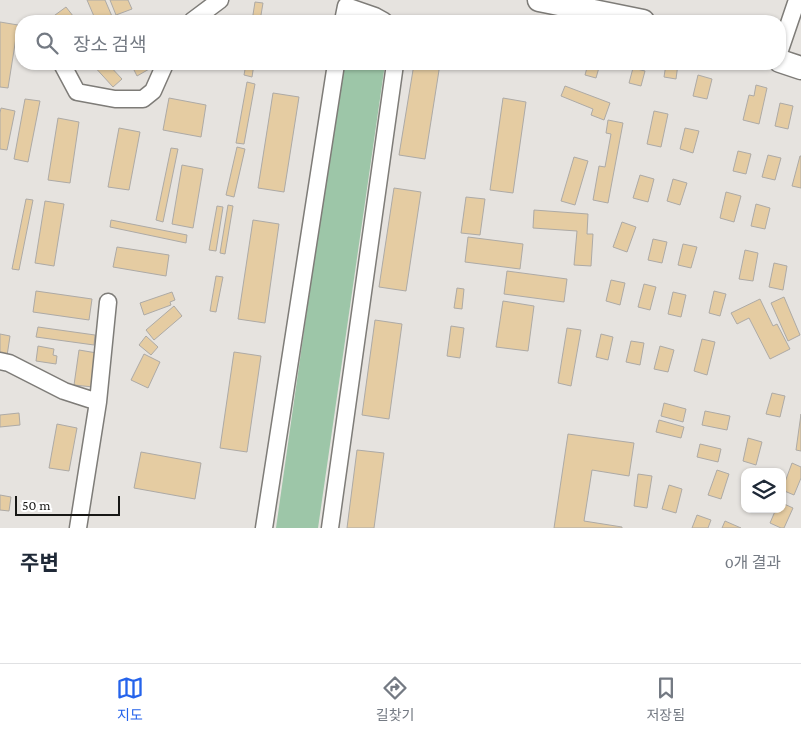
<!DOCTYPE html>
<html lang="ko">
<meta charset="utf-8">
<style>
:root{--surface:#fff;--page:#f2f2f3;--text:#1f2937;--muted:#747a83;--line:#e0e1e3;--accent:#2563eb}
body{margin:0;font-family:"Crimson Pro","Noto Sans KR",serif;background:var(--page);color:var(--text)}
.controls{position:absolute;right:15px;bottom:15px;display:grid;overflow:hidden;border-radius:10px;box-shadow:0 1px 4px #0004}
.controls button{width:45px;height:45px;display:grid;place-items:center;padding:0;border:0;border-bottom:1px solid var(--line);background:var(--surface);color:var(--text);font:25px sans-serif}
.scale{position:absolute;left:15px;bottom:12px;width:105px;box-sizing:border-box;padding-left:5px;border:2px solid #171715;border-top:0;font-size:14px;line-height:18px;white-space:nowrap;color:#171715;-webkit-text-stroke:4px #fff;paint-order:stroke}
.list{margin:0;padding:0;list-style:none}
h2{display:flex;justify-content:space-between;align-items:center;height:65px;margin:0;padding:0 20px;font-size:21px}
h2 small{font-size:16px;font-weight:400;color:var(--muted)}
.icon{flex:none;width:28px;height:28px;fill:none;stroke:currentColor;stroke-width:2;stroke-linecap:round;stroke-linejoin:round}
.map{position:relative;flex:none;width:801px;height:528px;overflow:hidden}
.search{position:absolute;background:var(--surface);box-shadow:0 1px 4px #0004;left:15px;right:15px;top:15px;height:55px;display:flex;align-items:center;gap:12px;box-sizing:border-box;padding:0 18px;border-radius:20px;color:var(--muted);font-size:19px}
.sheet{height:135px;background:var(--surface)}
nav{display:flex;justify-content:space-around;align-items:center;box-sizing:border-box;height:70px;border-top:1px solid var(--line);background:var(--surface);font-size:14px;color:var(--muted)}
nav a{display:grid;justify-items:center;gap:2px}
nav .on{color:var(--accent)}
.map>svg:first-child{display:block}
</style>
<div class="map">
<svg width="801" height="528" viewBox="0 0 801 528">
<rect width="100%" height="100%" fill="#e6e3df"/>
<path fill="#9dc6a8" d="M342,64H385L318,528H276Z"/>
<path fill="#e5cca2" stroke="#adaaa6" d="M87,0H105L114,21H96Z
M110,0H128L132,9L116,15Z
M255,2L263,3L260,21H252Z
M66,7L77,21H54L51,18Z
M0,22L18,25L8,88L0,87Z
M92,64H108L122,79L113,87Z
M131,64H149L151,68L137,76Z
M246,64H254L252,77L244,75Z
M414,64H440L425,159L399,155Z
M588,64H600L596,78L585,75Z
M666,64H678L676,79L664,77Z
M633,68L645,71L641,86L629,83Z
M698,75L712,79L707,99L693,96Z
M247,82L255,84L244,144L236,143Z
M756,85L767,88L759,124L743,120L749,95L754,96Z
M565,86L610,103L604,120L591,115L593,109L561,96Z
M273,93L299,97L284,192L258,188Z
M169,98L206,105L201,137L163,130Z
M503,98L526,102L513,193L490,190Z
M25,99L40,101L28,162L14,159Z
M780,103L793,106L788,129L775,126Z
M1,108L15,111L7,150L0,149V113Z
M654,111L668,114L661,147L647,144Z
M58,118L79,122L70,183L48,180Z
M608,120L623,123L608,203L593,200L599,166L605,167L611,134L606,133Z
M119,128L140,132L129,190L108,187Z
M685,128L699,131L693,153L680,149Z
M237,147L245,149L234,197L226,195Z
M171,148L178,149L163,222L156,220Z
M738,151L751,154L746,174L733,171Z
M768,155L781,158L775,180L762,177Z
M800,156H801V188L792,186Z
M574,157L588,161L575,205L561,201Z
M182,165L203,169L193,228L172,224Z
M640,175L654,179L648,202L633,198Z
M673,179L687,183L680,205L667,201Z
M394,188L421,192L406,291L379,287Z
M726,192L741,196L734,222L720,218Z
M466,197L485,199L480,235L461,233Z
M26,199L33,200L19,270L12,269Z
M45,201L64,204L54,266L35,263Z
M756,204L770,208L765,229L751,226Z
M228,205L233,206L225,254L220,253Z
M217,206L223,207L216,251L209,250Z
M534,210L588,214L587,234H593L591,266L574,265L577,231L533,228Z
M111,220L187,235L186,243L110,227Z
M253,220L279,224L265,323L238,319Z
M622,222L636,227L627,252L613,247Z
M468,237L523,244L520,269L465,262Z
M653,239L667,242L662,263L648,260Z
M683,244L697,247L691,268L678,265Z
M117,247L169,255L166,276L113,267Z
M745,250L758,253L753,281L739,279Z
M774,263L787,266L783,290L769,287Z
M507,271L567,279L564,302L504,294Z
M216,276L223,277L216,312L210,311Z
M611,280L625,283L620,305L606,301Z
M644,284L656,287L650,310L638,307Z
M457,288L464,289L462,309L454,308Z
M36,291L92,299L89,320L33,312Z
M714,291L726,294L720,316L709,313Z
M172,292L175,300L170,302L171,305L144,315L140,303Z
M673,292L686,295L681,317L668,314Z
M784,297L800,335L788,341L771,303Z
M760,299L773,326L777,324L790,349L770,359L749,318L737,324L731,313Z
M503,301L534,306L528,351L496,347Z
M174,306L182,316L154,340L146,330Z
M375,320L402,324L389,419L362,415Z
M451,326L464,328L460,358L447,356Z
M38,327L95,335L94,345L36,337Z
M567,328L581,330L571,386L558,383Z
M0,334L10,336L7,356L0,355Z
M601,334L613,337L608,360L596,357Z
M146,336L158,347L151,355L139,345Z
M702,339L715,342L707,375L694,371Z
M631,341L644,343L640,365L626,362Z
M38,346L54,349L53,355L57,356L56,364L36,361Z
M660,346L674,350L668,372L654,369Z
M79,350L97,353L93,387L74,385Z
M234,352L261,356L247,452L220,448Z
M144,354L160,362L148,388L131,380Z
M772,393L785,396L780,417L766,414Z
M664,403L686,409L683,422L661,416Z
M705,411L730,416L727,430L702,425Z
M19,413L20,425L0,427V415Z
M801,414V451L796,450Z
M659,420L684,427L681,438L656,432Z
M57,424L77,428L69,471L49,468Z
M568,434L634,443L629,476L592,470L584,521L622,527V528H554Z
M748,438L762,442L756,465L743,461Z
M700,444L721,449L718,462L697,457Z
M357,450L384,453L374,528H347Z
M141,452L201,463L195,499L134,488Z
M792,463L801,467V478L794,495L782,490Z
M717,470L729,474L721,499L708,495Z
M638,474L652,476L647,508L634,506Z
M669,485L682,489L676,513L662,509Z
M0,495L11,497L9,511L0,510Z
M782,503L793,508L784,528H781L770,523L776,509H782Z
M697,515L711,520L708,528H692Z
M725,521L741,528H722Z"/>
<g fill="none" stroke-linecap="round" stroke-linejoin="round">
<defs>
<path id="street" d="M192,21L220,0
M343,21L346,6L375,16L384,21
M780,50L797,0
M62,64L77,92L115,99H143L153,91L165,64
M0,361L9,363L64,391L98,402
M78,528L98,402L108,302
M264,528L336,64
M330,528L395,64"/>
<path id="secondary" d="M539,0L643,21
M780,61L801,68"/>
</defs>
<use href="#street" stroke="#7e7c78" stroke-width="19"/>
<use href="#secondary" stroke="#7e7c78" stroke-width="25"/>
<use href="#street" stroke="#fff" stroke-width="16"/>
<use href="#secondary" stroke="#fff" stroke-width="22"/>
</g>
</svg>
<div class="controls">
<button><svg class="icon" aria-label="layers" viewBox="0 0 24 24"><path d="M12 4l9 5-9 5-9-5zM3 14l9 5 9-5"/></svg></button>
</div>
<div class="scale">50 m</div>
<div class="search"><svg class="icon" aria-label="search" viewBox="0 0 24 24"><circle cx="10" cy="10" r="6"/><path d="M15 15l6 6"/></svg>장소 검색</div>
</div>
<section class="sheet">
<h2>주변<small>0개 결과</small></h2>
<ul class="list">
</ul>
</section>
<nav>
<a class="on"><svg class="icon" aria-label="map" viewBox="0 0 24 24"><path d="M3 6l6-2 6 2 6-2v14l-6 2-6-2-6 2zM9 4v14M15 6v14"/></svg>지도</a>
<a><svg class="icon" aria-label="directions" viewBox="0 0 24 24"><path d="M12 3l9 9-9 9-9-9zM9 14v-3h6M13 9l2 2-2 2"/></svg>길찾기</a>
<a><svg class="icon" aria-label="saved" viewBox="0 0 24 24"><path d="M7 4h10v16l-5-4-5 4z"/></svg>저장됨</a>
</nav>
